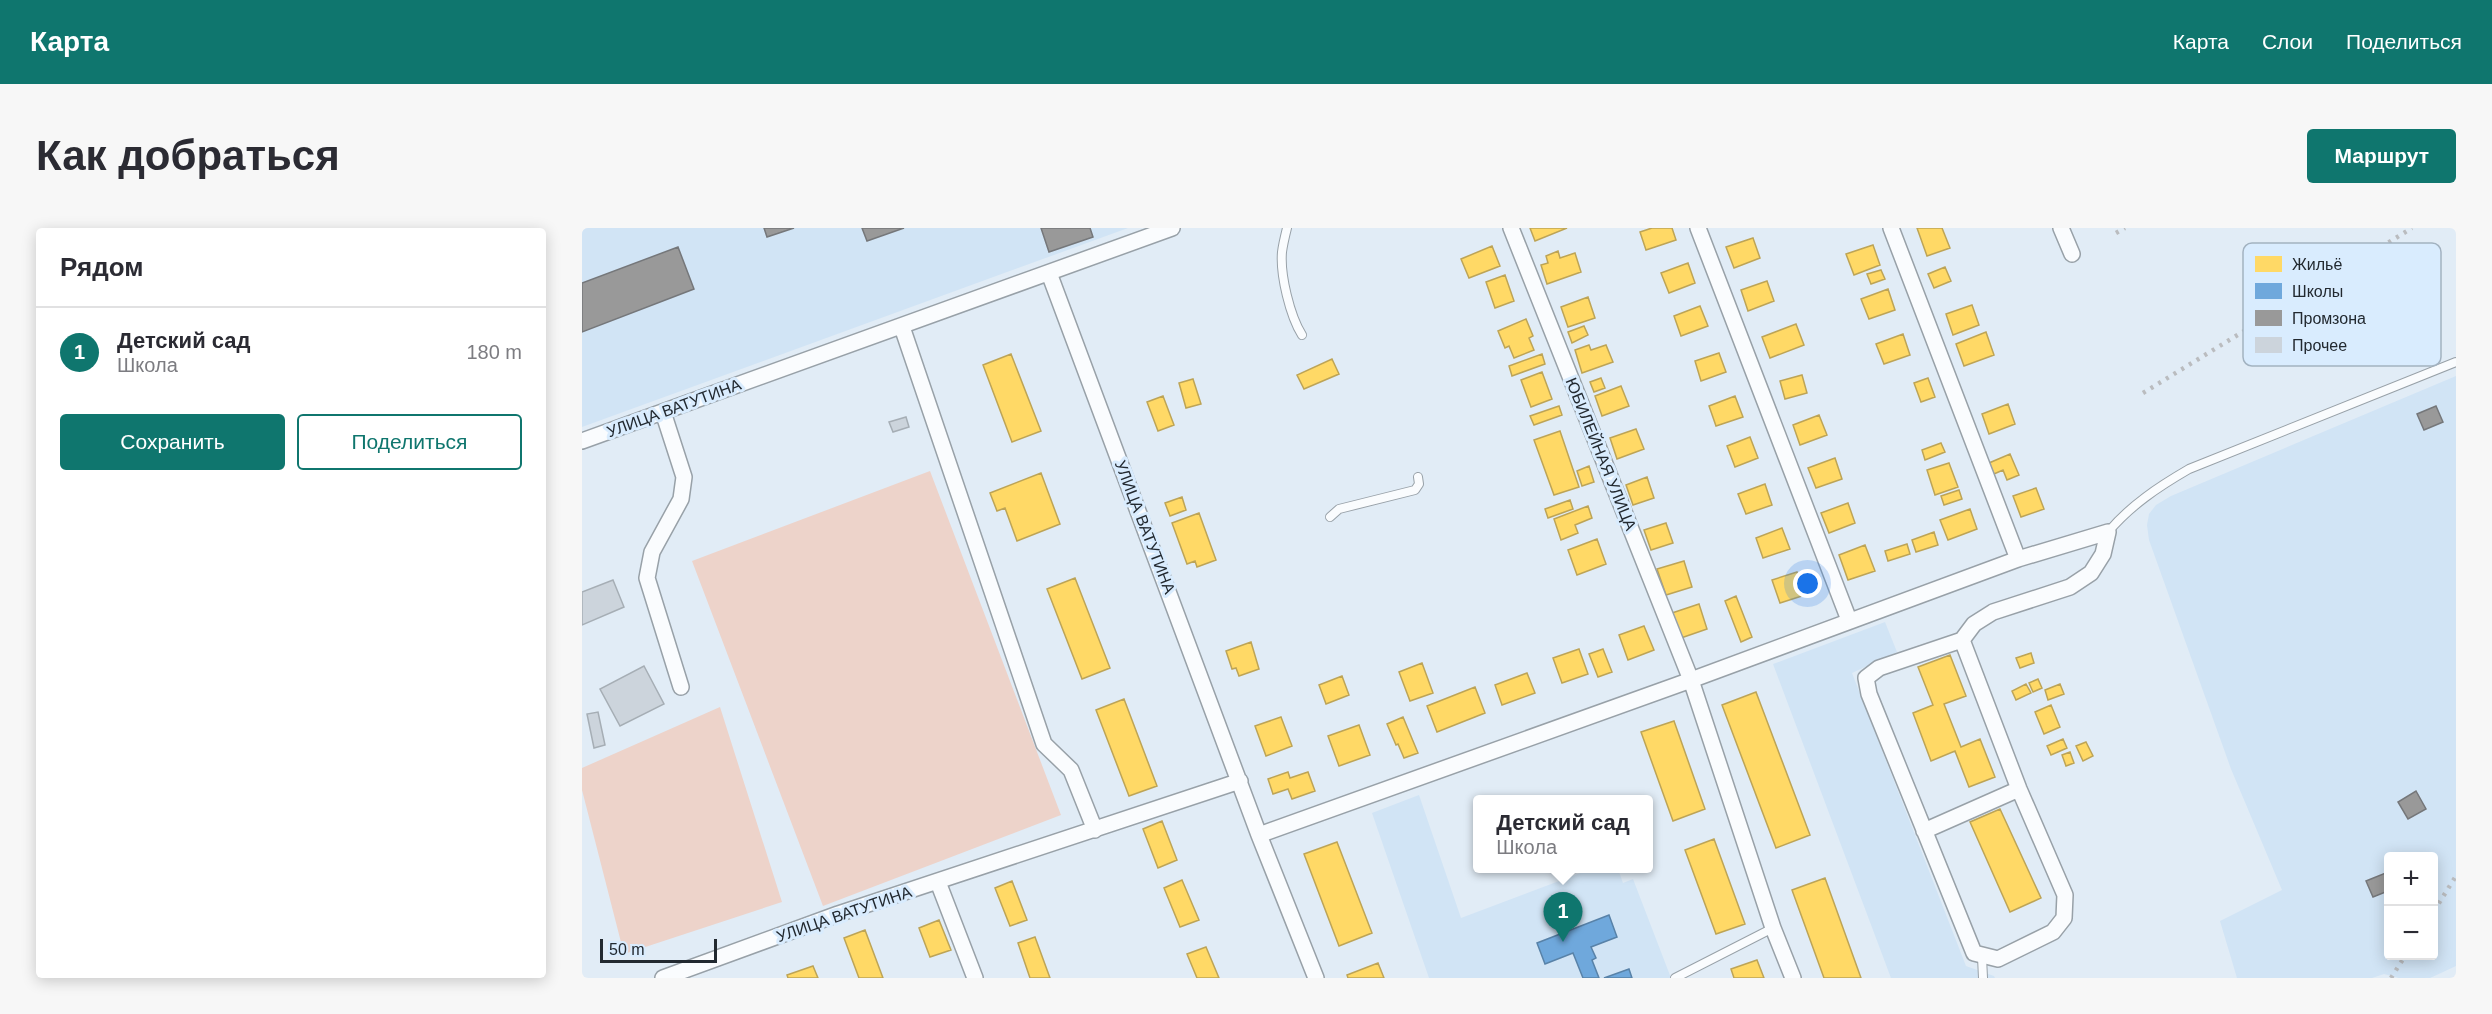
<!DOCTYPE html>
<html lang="ru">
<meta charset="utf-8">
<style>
:root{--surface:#fff;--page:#f7f7f7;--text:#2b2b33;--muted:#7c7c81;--line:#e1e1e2;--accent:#0f766e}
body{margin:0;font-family:Helvetica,sans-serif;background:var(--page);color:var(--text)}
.controls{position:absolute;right:18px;bottom:18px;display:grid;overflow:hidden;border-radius:6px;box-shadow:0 3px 15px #0003}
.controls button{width:54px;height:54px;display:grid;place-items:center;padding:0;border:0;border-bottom:2px solid var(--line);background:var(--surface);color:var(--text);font:30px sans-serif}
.scale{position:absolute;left:18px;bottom:15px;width:117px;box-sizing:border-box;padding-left:6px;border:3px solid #222930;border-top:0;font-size:16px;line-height:21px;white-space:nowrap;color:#222930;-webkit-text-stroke:4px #d9ecfe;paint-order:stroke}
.you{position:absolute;left:1226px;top:356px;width:21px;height:21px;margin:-15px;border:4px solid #fff;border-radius:50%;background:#1a73e8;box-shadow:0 0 0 9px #1a73e833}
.badge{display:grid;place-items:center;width:39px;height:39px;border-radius:50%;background:var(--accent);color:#fff;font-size:20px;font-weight:700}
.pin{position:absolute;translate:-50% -50px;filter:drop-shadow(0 2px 3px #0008)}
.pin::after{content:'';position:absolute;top:32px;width:21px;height:18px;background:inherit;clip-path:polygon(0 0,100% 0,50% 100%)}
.popup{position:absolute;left:891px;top:567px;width:180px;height:78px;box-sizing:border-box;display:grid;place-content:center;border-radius:6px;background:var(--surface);filter:drop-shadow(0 2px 4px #0005);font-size:20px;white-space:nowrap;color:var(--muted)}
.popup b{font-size:22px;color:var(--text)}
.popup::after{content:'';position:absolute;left:50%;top:100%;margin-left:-12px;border:12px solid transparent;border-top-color:var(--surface)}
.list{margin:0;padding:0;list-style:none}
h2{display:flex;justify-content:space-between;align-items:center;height:78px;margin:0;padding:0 24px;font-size:26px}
h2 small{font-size:20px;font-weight:400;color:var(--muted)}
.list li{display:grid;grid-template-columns:39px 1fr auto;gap:18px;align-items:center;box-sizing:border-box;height:90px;padding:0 24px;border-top:2px solid var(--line)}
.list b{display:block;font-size:22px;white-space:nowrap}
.list p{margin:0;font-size:20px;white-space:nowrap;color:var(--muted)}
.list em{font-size:20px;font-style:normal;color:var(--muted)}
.actions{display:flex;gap:12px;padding:18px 24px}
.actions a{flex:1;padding:14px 0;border:2px solid var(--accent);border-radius:6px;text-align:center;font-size:21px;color:var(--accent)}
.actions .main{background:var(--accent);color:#fff}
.map{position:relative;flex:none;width:1874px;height:750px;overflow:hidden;border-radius:6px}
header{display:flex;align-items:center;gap:36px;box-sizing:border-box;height:84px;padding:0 30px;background:var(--accent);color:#fff}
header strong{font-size:28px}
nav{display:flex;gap:33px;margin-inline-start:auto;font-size:21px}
.intro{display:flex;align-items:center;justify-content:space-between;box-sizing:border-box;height:144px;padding:0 36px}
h1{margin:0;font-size:42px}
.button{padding:15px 27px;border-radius:6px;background:var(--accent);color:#fff;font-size:21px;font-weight:700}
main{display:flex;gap:36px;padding:0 36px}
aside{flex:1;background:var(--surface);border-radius:6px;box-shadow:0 3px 15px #0003}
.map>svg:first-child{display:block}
</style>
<header>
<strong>Карта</strong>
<nav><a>Карта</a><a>Слои</a><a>Поделиться</a></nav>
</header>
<div class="intro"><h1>Как добраться</h1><a class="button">Маршрут</a></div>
<main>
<aside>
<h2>Рядом<small></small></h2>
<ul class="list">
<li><span class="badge">1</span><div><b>Детский сад</b><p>Школа</p></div><em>180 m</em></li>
</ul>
<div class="actions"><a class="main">Сохранить</a><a>Поделиться</a></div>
</aside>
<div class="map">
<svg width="1874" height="750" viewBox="0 0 1874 750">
<rect width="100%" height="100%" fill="#e1ecf6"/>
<path fill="#d1e4f5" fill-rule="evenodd" d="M0,0H546L0,199Z
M1874,148V738L1848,750H1817L1802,746L1790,750H1655L1638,693L1700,662L1649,541L1567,312L1565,297L1567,286L1574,277L1589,268ZM1806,628H1852V728H1806Z
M1303,394L1315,424L1270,445L1384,738L1412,748L1413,750H1309L1191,436Z
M837,567L879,690L1009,641H1036L1041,655L1051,651L1089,750H847L790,585Z"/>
<path fill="#edd3ca" d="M348,243L479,587L241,678L110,333Z
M138,479L200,674L42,726L0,562V540Z"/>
<path fill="#ffd966" stroke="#bda456" stroke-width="1.5" d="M948,0H985L953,13Z
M1070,0H1090L1094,12L1064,22L1058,4Z
M1335,0H1360L1368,20L1345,28Z
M1171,10L1178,30L1152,40L1144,19Z
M1291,17L1298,37L1272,47L1264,26Z
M910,18L918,38L887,50L879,31Z
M976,23L978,30L993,25L999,44L965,56L959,37L966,35L964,28Z
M1106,35L1113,55L1087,65L1079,45Z
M1363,39L1369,53L1352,60L1346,46Z
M1299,42L1303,51L1289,56L1285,46Z
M923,47L932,73L913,80L904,54Z
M1185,53L1192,73L1166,83L1159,62Z
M1306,61L1313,82L1287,91L1279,71Z
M1006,69L1013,90L986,99L979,79Z
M1390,77L1397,97L1371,107L1364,86Z
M1118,78L1126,98L1099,108L1092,88Z
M944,91L951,108L947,110L952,122L932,130L927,118L923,120L916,103Z
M1214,96L1222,117L1188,130L1180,109Z
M1002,98L1006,107L990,115L986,104Z
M1404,104L1412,127L1382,138L1374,116Z
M1321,106L1328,127L1302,136L1294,116Z
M1007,117L1009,122L1024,117L1031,134L1000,145L993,122Z
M1137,125L1144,144L1119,153L1113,133Z
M429,126L459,203L430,214L401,137Z
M960,126L963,136L930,148L927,138Z
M750,131L757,146L722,161L715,147Z
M960,144L970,171L949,179L939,152Z
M1220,147L1225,165L1203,171L1198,153Z
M1019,150L1023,160L1012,164L1008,154Z
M1346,150L1353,169L1339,174L1332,155Z
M611,151L619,176L604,180L597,155Z
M1039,158L1047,178L1020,188L1013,168Z
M581,168L592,197L576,203L565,174Z
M1153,168L1161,189L1134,198L1127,178Z
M1426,176L1433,196L1407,206L1400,186Z
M977,178L980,187L952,197L948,188Z
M1237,187L1245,207L1218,217L1211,197Z
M1054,201L1062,221L1035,231L1028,210Z
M978,203L997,259L972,267L952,212Z
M1168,209L1176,230L1153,239L1145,218Z
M1359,215L1363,224L1343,232L1340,222Z
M1428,226L1437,247L1425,252L1421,242L1412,246L1407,235Z
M1253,230L1260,251L1234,260L1226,240Z
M1367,235L1376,259L1353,267L1345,242Z
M1007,238L1012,254L1000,258L995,243Z
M459,245L478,296L435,313L423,280L415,283L408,265Z
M1065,249L1072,270L1051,277L1044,257Z
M1183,256L1190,277L1164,286L1156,266Z
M1454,260L1462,281L1439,289L1431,268Z
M1377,262L1380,271L1362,277L1359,268Z
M600,269L604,282L588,288L583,275Z
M988,272L991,281L966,290L963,281Z
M1266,275L1273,295L1247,305L1239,285Z
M1006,278L1010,290L993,297L996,305L979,312L972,291Z
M1388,281L1395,301L1366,312L1358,292Z
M617,285L634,332L615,339L613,333L605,336L590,295Z
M1084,295L1091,315L1069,322L1062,302Z
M1200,300L1208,321L1181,330L1174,310Z
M1352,304L1356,317L1334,324L1330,312Z
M1015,311L1024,336L995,347L986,322Z
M1325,316L1328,326L1306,333L1303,323Z
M1283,317L1293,343L1266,352L1257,327Z
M1102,333L1110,359L1084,367L1075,341Z
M1215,344L1223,367L1198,375L1190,352Z
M493,350L528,440L500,451L465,361Z
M1154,368L1170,409L1159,414L1143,373Z
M1117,376L1125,401L1099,410L1090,385Z
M1062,398L1072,422L1046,432L1037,407Z
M669,414L677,441L657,448L654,440L650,441L644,423Z
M997,421L1006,446L980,455L971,430Z
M1021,421L1030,444L1016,449L1007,426Z
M1449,425L1452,435L1438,440L1434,430Z
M1368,427L1384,468L1362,476L1379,519L1398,511L1413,549L1387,559L1373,523L1349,533L1331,485L1351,477L1336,439Z
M840,435L851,465L828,473L817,444Z
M945,445L953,465L920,477L913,457Z
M760,448L767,467L744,476L737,457Z
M1456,451L1460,460L1451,464L1447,455Z
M1444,456L1449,465L1434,472L1430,463Z
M1478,456L1482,466L1466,472L1463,462Z
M893,459L903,485L855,504L845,478Z
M1174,464L1228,607L1194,620L1140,477Z
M542,471L575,558L547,568L514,482Z
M1469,477L1478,499L1462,506L1453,484Z
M699,489L710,518L684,528L673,498Z
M821,489L836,525L822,530L816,516L814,517L805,496Z
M1092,493L1123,581L1091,593L1059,504Z
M777,497L788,527L757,538L746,508Z
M1481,511L1485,520L1469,527L1465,518Z
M1504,514L1511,528L1501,533L1494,518Z
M1488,524L1492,535L1484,538L1480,527Z
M706,544L708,550L726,544L733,563L710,571L706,561L691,566L686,551Z
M1418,581L1459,670L1428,684L1388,594Z
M580,593L595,632L576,640L561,601Z
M1132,611L1163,696L1134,706L1103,622Z
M755,614L790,705L757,718L722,626Z
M1243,650L1279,750H1242L1210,662Z
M600,652L617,692L598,699L582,660Z
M430,653L445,692L428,698L413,660Z
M357,692L369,722L348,729L337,700Z
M283,702L301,750H277L262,710Z
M453,709L468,750H448L436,715Z
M624,719L637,750H615L605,726Z
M1175,732L1182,750H1152L1149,741Z
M796,735L802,750H766L765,747Z
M231,738L236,750H206L205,747Z"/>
<path fill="#6fa8dc" stroke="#5882a8" stroke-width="1.5" d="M1027,687L1035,709L1009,719L1014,730L1010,732L1017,750H1001L991,725L963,736L955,715Z
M1047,741L1050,750H1022Z"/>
<path fill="#999" stroke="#75777a" stroke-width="1.5" d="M182,0H212L185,9Z
M280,0H322L285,13Z
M459,0H508L511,9L467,24Z
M96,19L112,61L0,104V55Z
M1854,178L1861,194L1842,202L1835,186Z
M1834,563L1844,581L1826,591L1816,574Z
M1806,644V663L1791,669L1784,653Z"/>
<path fill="#ccd4dc" stroke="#a6aeb5" stroke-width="1.5" d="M324,189L327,199L311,204L307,194Z
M31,352L42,379L0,397V364Z
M62,438L82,476L38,498L18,461Z
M16,484L23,517L12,520L5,486Z"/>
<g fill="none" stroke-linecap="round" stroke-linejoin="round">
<defs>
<path id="lane" d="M705,0C703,8 701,16 700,24C698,47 708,88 720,107
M748,289L757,281L833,262L837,256L836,249
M1526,304C1549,277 1576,259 1607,241L1874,134
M1400,729L1401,750
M1093,750L1191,700"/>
<path id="street" d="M929,0L1109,452L1191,700L1211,750
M1116,0L1267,392
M1309,0L1436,331
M1479,0L1490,26
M467,45L677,607L734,750
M320,99L462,516L489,542L513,602
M81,184L102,249L99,271L70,324L65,350L99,459
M0,213L590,0
M1342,603L1437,561
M677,607L1109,452L1436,331L1526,304L1521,326L1509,345L1488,359L1411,384L1392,396L1380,412L1297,440L1284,450L1287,466L1392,725L1416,731L1471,704L1482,690L1483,667L1437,561L1380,412
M356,654L393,750
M81,750L256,686L658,553"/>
</defs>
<use href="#lane" stroke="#98a1a8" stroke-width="10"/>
<use href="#street" stroke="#98a1a8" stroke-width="18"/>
<use href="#lane" stroke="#fafcfe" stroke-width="8"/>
<use href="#street" stroke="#fafcfe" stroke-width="15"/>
<path stroke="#babcbf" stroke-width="4.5" stroke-dasharray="3 6" stroke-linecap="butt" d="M1534,5L1543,0
M1561,165L1830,0
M1852,683L1874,648
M1809,750L1823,728"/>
</g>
<g text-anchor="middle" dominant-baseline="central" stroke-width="6" stroke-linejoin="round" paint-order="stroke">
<g font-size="16" fill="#222930" stroke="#d9ecfe">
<text transform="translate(92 180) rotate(-20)">УЛИЦА ВАТУТИНА</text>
<text transform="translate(1019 226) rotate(68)">ЮБИЛЕЙНАЯ УЛИЦА</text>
<text transform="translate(563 299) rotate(69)">УЛИЦА ВАТУТИНА</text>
<text transform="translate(262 686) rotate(-19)">УЛИЦА ВАТУТИНА</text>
</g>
</g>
<rect x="1661" y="15" width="198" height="123" rx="9" fill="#d9ecfe" stroke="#a2b2c0" stroke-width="1.5"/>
<rect x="1673" y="28" width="27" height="16" fill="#ffd966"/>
<rect x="1673" y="55" width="27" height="16" fill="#6fa8dc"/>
<rect x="1673" y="82" width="27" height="16" fill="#999"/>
<rect x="1673" y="109" width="27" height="16" fill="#ccd4dc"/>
<g font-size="16" fill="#222930">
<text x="1710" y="42">Жильё</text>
<text x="1710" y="69">Школы</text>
<text x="1710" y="96">Промзона</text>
<text x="1710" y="123">Прочее</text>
</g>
</svg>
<div class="controls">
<button>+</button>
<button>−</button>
</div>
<div class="scale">50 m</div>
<div class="you"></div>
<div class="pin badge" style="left:981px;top:714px">1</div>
<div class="popup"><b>Детский сад</b>Школа</div>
</div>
</main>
